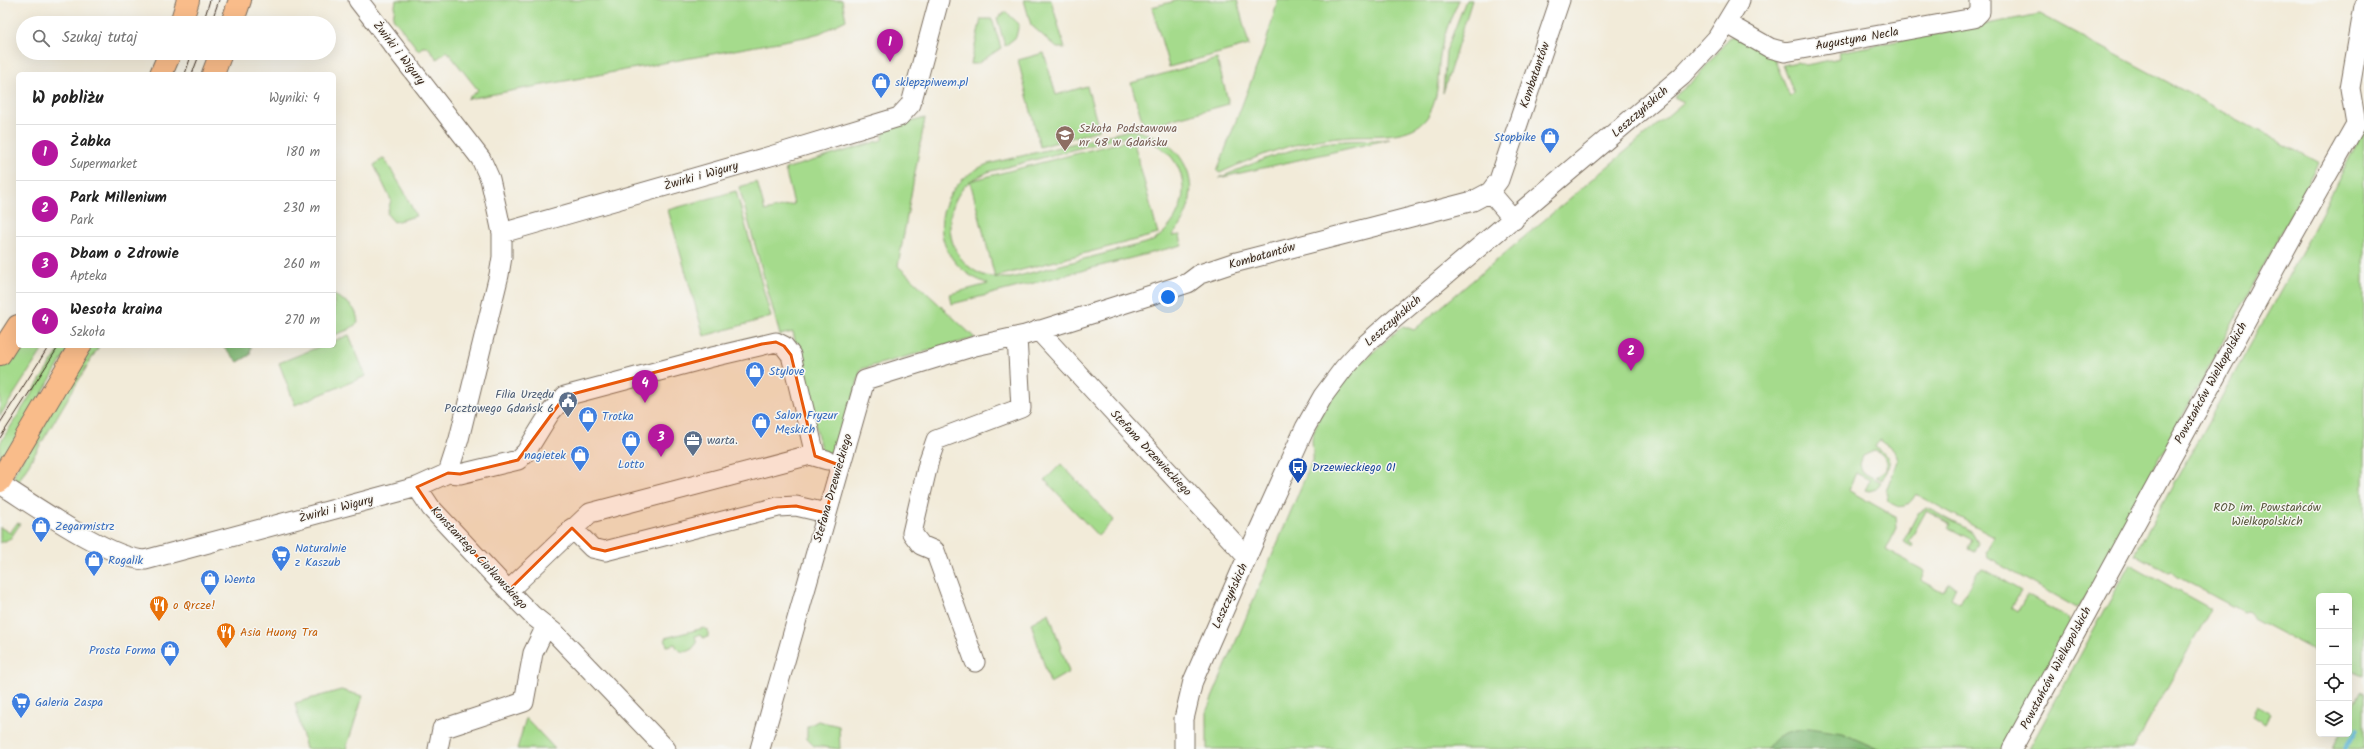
<!DOCTYPE html>
<html lang="pl">
<meta charset="utf-8">
<style>
:root{--surface:#fff;--page:#f6f6f6;--text:#222;--muted:#767676;--line:#e0e0e0;--accent:#b5179e}
body{margin:0;font-family:Kalam,sans-serif;background:var(--page);color:var(--text)}
.controls{position:absolute;right:12px;bottom:12px;display:grid;overflow:hidden;border-radius:6px;box-shadow:0 4px 16px #0002}
.controls button{width:36px;height:36px;display:grid;place-items:center;padding:0;border:0;border-bottom:1px solid var(--line);background:var(--surface);color:var(--text);font:20px sans-serif}
.you{position:absolute;left:1168px;top:297px;width:14px;height:14px;margin:-10px;border:3px solid #fff;border-radius:50%;background:#1a73e8;box-shadow:0 0 0 6px #1a73e833}
.badge{display:grid;place-items:center;width:26px;height:26px;border-radius:50%;background:var(--accent);color:#fff;font-size:13px;font-weight:700}
.pin{position:absolute;translate:-50% -33px;filter:drop-shadow(0 1px 2px #0008)}
.pin::after{content:'';position:absolute;top:21px;width:14px;height:12px;background:inherit;clip-path:polygon(0 0,100% 0,50% 100%)}
.list{margin:0;padding:0;list-style:none}
h2{display:flex;justify-content:space-between;align-items:center;height:52px;margin:0;padding:0 16px;font-size:17px}
h2 small{font-size:13px;font-weight:400;color:var(--muted)}
.list li{display:grid;grid-template-columns:26px 1fr auto;gap:12px;align-items:center;box-sizing:border-box;height:56px;padding:0 16px;border-top:1px solid var(--line)}
.list b{display:block;font-size:15px;white-space:nowrap}
.list p{margin:0;font-size:13px;white-space:nowrap;color:var(--muted)}
.list em{font-size:13px;font-style:normal;color:var(--muted)}
.icon{flex:none;width:22px;height:22px;fill:none;stroke:currentColor;stroke-width:2;stroke-linecap:round;stroke-linejoin:round}
.map{position:relative;flex:none;width:2364px;height:749px;overflow:hidden}
.search{position:absolute;background:var(--surface);box-shadow:0 4px 16px #0002;left:16px;top:16px;width:320px;height:44px;display:flex;align-items:center;gap:10px;box-sizing:border-box;padding:0 14px;border-radius:22px;color:var(--muted);font-size:15px}
.panel{position:absolute;background:var(--surface);box-shadow:0 4px 16px #0002;left:16px;top:72px;width:320px;height:276px;border-radius:6px}
.map>svg:first-child{display:block}
</style>
<div class="map">
<svg width="2364" height="749" viewBox="0 0 2364 749">
<rect width="100%" height="100%" fill="#f6f6f2"/>
<filter id="ink" filterUnits="userSpaceOnUse"><feTurbulence type="fractalNoise" baseFrequency=".025" numOctaves="2"/><feDisplacementMap in="SourceGraphic" scale="8" xChannelSelector="R" yChannelSelector="G"/><feConvolveMatrix kernelMatrix="1 2 1 2 8 2 1 2 1" color-interpolation-filters="sRGB"/></filter>
<filter id="wash" filterUnits="userSpaceOnUse"><feTurbulence type="fractalNoise" baseFrequency=".012" numOctaves="4" result="noise"/><feDisplacementMap in="SourceGraphic" scale="16" xChannelSelector="R" yChannelSelector="G"/><feGaussianBlur stdDeviation="0.9" result="paint"/><feColorMatrix in="noise" values="0 0 0 0 0 0 0 0 0 0 0 0 0 0 0 0 0 1.4 0 .05"/><feComposite in="paint" operator="in"/></filter>
<g filter="url(#wash)">
<rect width="100%" height="100%" fill="#f2ebd9"/>
<path fill="#a5db8c" stroke="#708255" fill-rule="evenodd" d="M396,0H842L846,20L820,33L805,37L467,99L478,90L447,51L437,59L428,47H422L419,51L393,18Z
M1024,0H1051L1065,48H1057L1031,25Z
M1179,0H1237L1249,45L1169,67L1152,7Z
M1278,0H1459C1451,18 1443,35 1440,55C1437,77 1440,96 1428,116C1414,139 1373,135 1351,136C1304,139 1262,153 1220,173L1217,171L1266,42Z
M1466,0H1472L1443,93L1446,51Z
M1006,12L1019,24L1016,37L1005,46L997,18Z
M2040,14L2319,163L2081,604L2077,608L1988,558L1986,553L1994,536L1916,494C1908,507 1901,511 1888,501L1886,491L1898,461C1896,450 1889,445 1879,440L1875,447C1893,459 1892,462 1882,480L1876,477L1886,469C1887,460 1884,453 1874,451L1863,456L1860,464L1862,472L1881,482L1876,489L1869,491L1865,490L1870,480L1856,473L1848,490L1896,517L1897,528L1886,550L1923,570L1924,572L1921,580L1943,592L1949,584L1956,587L1951,598L1960,603L1977,572L1984,569L2021,591L2012,607L2018,611L2027,595L2068,618L2070,624L2003,749H1207V710L1312,461C1315,452 1310,442 1313,434C1328,390 1369,355 1403,326L1414,330L1684,102L1674,97L1697,77L1729,38L1734,36L1773,56L1790,97L1794,93L1783,65L1797,62L1806,65L1840,58L1839,52Z
M981,19H992L1001,48L977,64H971Z
M1044,53L1056,95L1087,86L1099,130L1040,147L1018,60Z
M1217,59L1229,104L1144,127L1131,83Z
M925,118L898,266L975,338L861,369L839,451L832,456L821,449L793,332L780,335L739,187L757,182L765,211L794,204L785,169L882,140L885,129Z
M2364,129V676L2349,670V596H2319V653L2253,618L2252,614L2247,611L2243,612L2178,577L2171,571L2168,572L2135,554L2306,244Z
M1130,130C1187,136 1210,192 1172,236L1180,235L1182,245L952,304L950,294L988,284C979,280 971,277 964,271C923,237 942,181 988,164ZM1130,137C1190,143 1201,209 1153,241L1011,278C1003,278 994,278 986,276C945,262 938,209 970,181L995,277L1158,234L1133,139L970,181L988,172L1118,138Z
M1390,139L1219,178C1257,161 1299,144 1341,141C1357,140 1374,141 1390,139Z
M384,158L404,191L416,216L394,222L387,214L391,200L374,165Z
M736,191L771,317L704,336L668,210Z
M334,295C348,303 357,306 358,323L348,330L334,335Z
M349,335L366,376L295,405L279,363L321,346H334V341Z
M18,341V346H45L0,416V369Z
M62,346H70L0,465V443Z
M89,346H99L17,484L14,479L15,472Z
M1061,464L1114,520L1098,536L1045,480Z
M1927,508L1971,531L1978,543L1974,552L1968,549L1972,540L1949,528L1951,524L1926,511L1909,542L1914,545L1913,547L1903,542L1918,513Z
M17,523L20,524L10,539L0,543V527L10,533Z
M2130,564L2211,609L2133,749H2029Z
M1049,613L1069,672L1050,683L1031,623Z
M704,628L708,630V637L704,638L699,635L695,636L697,643L691,650C683,654 678,651 675,644L667,646L665,638Z
M341,690L363,696L346,749H306L295,703Z
M2360,691L2364,693V749H2333L2340,734H2349V715Z
M2257,706L2270,714L2265,724L2252,716Z
M526,718L555,749H517Z
M818,721L839,726L840,749L814,746L807,739V727Z"/>
<path fill="#84bb78" stroke="#60724b" d="M223,346H251L250,355L238,362Z
M1810,728L1842,733L1878,749H1767C1776,732 1793,730 1810,728Z"/>
<g fill="none" stroke-linecap="round" stroke-linejoin="round">
<path stroke="#5fbadd" stroke-width="4" d="M2346,749L2357,729"/>
</g>
</g>
<g filter="url(#ink)">
<g fill="none" stroke-linecap="round" stroke-linejoin="round">
<defs>
<path id="minor" d="M1726,23L1770,48L1785,52L1974,18L1980,12V0
M1490,192L1514,220
M502,233L774,155L899,117L911,104L939,0
M1038,330L1247,557
M448,473L460,474L518,460L526,452L550,413L565,396L708,358L776,342L784,346L791,355L815,455
M0,484C34,505 108,558 145,560L417,487L448,473L459,439L499,275L502,257V233L498,214L490,179L481,159L358,0
M417,487L431,508L519,602L532,615L556,634L666,749
M572,528L592,548L605,551L778,507L796,506L826,513
M509,590L590,513L810,455L827,460
M975,662L935,551L921,545L912,533L929,460L936,440L1021,408L1017,337
M438,749L442,729L524,702L533,653L546,626
M760,749L865,380L975,346L1025,335L1151,295L1188,283L1200,274L1233,263L1473,201L1490,192L1499,180L1560,0
M1184,749V719L1193,681L1258,532L1305,428L1323,396L1344,368L1366,344L1395,318L1682,76L1717,38L1740,0
M2012,749L2291,239L2356,124L2350,88L2364,6"/>
<path id="major" d="M181,23L188,0
M232,23L240,0
M161,74L170,53
M213,74L221,53
M0,354L18,326
M0,481L80,346"/>
</defs>
<use href="#minor" stroke="#7b6e5f" stroke-width="21"/>
<use href="#major" stroke="#7b6e5f" stroke-width="24"/>
<use href="#minor" stroke="#fff" stroke-width="19"/>
<use href="#major" stroke="#f9bc8a" stroke-width="22"/>
<path stroke="#3b2a1e" stroke-width="1" d="M203,23L210,0
M211,23L219,0
M185,74L192,53
M192,74L200,53
M0,423L49,346
M0,438L59,346"/>
</g>
</g>
<path fill="#e8590c" fill-opacity="0.2" stroke="#e8590c" stroke-width="3" stroke-linejoin="round" d="M776,342L784,346L791,355L815,456L839,465L826,513L796,506L778,507L605,551L592,548L572,528L509,590L431,508L417,487L448,473L460,474L518,460L565,396L762,344Z"/>
<defs>
<symbol id="shop-pin" viewBox="-11 -11 22 30"><path d="M0 17L-7.5 6A9.5 9.5 0 1 1 7.5 6Z" fill="#3f7fe0" stroke="#f6f6f2"/><path d="M-5-2.5h2.3a2.7 3.5 0 0 1 5.4 0H5L5.5 6h-11ZM-1.5-2.5h3a1.5 2.3 0 0 0-3 0Z" fill="#fff"/></symbol>
<symbol id="school-pin" viewBox="-11 -11 22 30"><path d="M0 17L-7.5 6A9.5 9.5 0 1 1 7.5 6Z" fill="#8d6e63" stroke="#f6f6f2"/><path d="M0-5L7-2L0 1L-7-2ZM-4 1L0 2.5L4 1V4Q0 6-4 4Z" fill="#fff"/></symbol>
<symbol id="civic-pin" viewBox="-11 -11 22 30"><path d="M0 17L-7.5 6A9.5 9.5 0 1 1 7.5 6Z" fill="#5c6f8a" stroke="#f6f6f2"/><path d="M-.6-6.5H3V-4.5H.6V-3L4-1V1h2V6H-6V1h2V-1L-.6-3ZM-1.2 2.5V6h2.4V2.5Z" fill="#fff"/></symbol>
<symbol id="office-pin" viewBox="-11 -11 22 30"><path d="M0 17L-7.5 6A9.5 9.5 0 1 1 7.5 6Z" fill="#5c6f8a" stroke="#f6f6f2"/><path d="M-6-3h4V-5.5h4V-3h4V5H-6ZM-1-4.5V-3h2v-1.5ZM-6 0V1H6V0Z" fill="#fff"/></symbol>
<symbol id="bus-pin" viewBox="-11 -11 22 30"><path d="M0 17L-7.5 6A9.5 9.5 0 1 1 7.5 6Z" fill="#1a4fb4" stroke="#f6f6f2"/><path d="M-5-6H5V4H4V6H2V4H-2V6H-4V4H-5ZM-3.5-4V0h7V-4ZM-3.5 1.2v1.5H-2V1.2ZM2 1.2v1.5H3.5V1.2Z" fill="#fff"/></symbol>
<symbol id="supermarket-pin" viewBox="-11 -11 22 30"><path d="M0 17L-7.5 6A9.5 9.5 0 1 1 7.5 6Z" fill="#3f7fe0" stroke="#f6f6f2"/><path d="M-6-5.5h2.5l.6 2H6L4.5 2H-2.5L-4.4-4H-6ZM-1.5 3.2a1.3 1.3 0 1 0 .1 0ZM3 3.2a1.3 1.3 0 1 0 .1 0Z" fill="#fff"/></symbol>
<symbol id="restaurant-pin" viewBox="-11 -11 22 30"><path d="M0 17L-7.5 6A9.5 9.5 0 1 1 7.5 6Z" fill="#e8710a" stroke="#f6f6f2"/><path d="M-5-6h1v4h1v-4h1v4h1v-4h1v5L-1.5 .5V6h-2V.5L-5-1ZM5-6V6H3V1.5H1.5Q1.5-4 5-6Z" fill="#fff"/></symbol>
</defs>
<g fill-rule="evenodd">
<use href="#shop-pin" x="870" y="71" width="22" height="30"/>
<use href="#school-pin" x="1054" y="124" width="22" height="30"/>
<use href="#shop-pin" x="1539" y="126" width="22" height="30"/>
<use href="#shop-pin" x="744" y="360" width="22" height="30"/>
<use href="#civic-pin" x="557" y="390" width="22" height="30"/>
<use href="#shop-pin" x="577" y="405" width="22" height="30"/>
<use href="#shop-pin" x="750" y="411" width="22" height="30"/>
<use href="#shop-pin" x="620" y="429" width="22" height="30"/>
<use href="#office-pin" x="682" y="429" width="22" height="30"/>
<use href="#shop-pin" x="569" y="444" width="22" height="30"/>
<use href="#bus-pin" x="1287" y="456" width="22" height="30"/>
<use href="#shop-pin" x="30" y="515" width="22" height="30"/>
<use href="#supermarket-pin" x="270" y="544" width="22" height="30"/>
<use href="#shop-pin" x="83" y="549" width="22" height="30"/>
<use href="#shop-pin" x="199" y="568" width="22" height="30"/>
<use href="#restaurant-pin" x="148" y="594" width="22" height="30"/>
<use href="#restaurant-pin" x="215" y="621" width="22" height="30"/>
<use href="#shop-pin" x="159" y="639" width="22" height="30"/>
<use href="#supermarket-pin" x="10" y="691" width="22" height="30"/>
</g>
<g text-anchor="middle" dominant-baseline="central" stroke-width="3" stroke-linejoin="round" paint-order="stroke">
<g font-size="12" fill="#3b2a1e" stroke="#f6f6f2">
<text transform="translate(1857 39) rotate(-10)">Augustyna Necla</text>
<text transform="translate(399 53) rotate(52)">Żwirki i Wigury</text>
<text transform="translate(1535 75) rotate(-71)">Kombatantów</text>
<text transform="translate(1640 112) rotate(-41)">Leszczyńskich</text>
<text transform="translate(701 176) rotate(-16)">Żwirki i Wigury</text>
<text transform="translate(1262 256) rotate(-16)">Kombatantów</text>
<text transform="translate(1393 321) rotate(-41)">Leszczyńskich</text>
<text transform="translate(2211 383) rotate(-61)">Powstańców Wielkopolskich</text>
<text transform="translate(1151 453) rotate(47)">Stefana Drzewieckiego</text>
<text transform="translate(833 488) rotate(-74)">Stefana Drzewieckiego</text>
<text transform="translate(336 509) rotate(-15)">Żwirki i Wigury</text>
<text transform="translate(479 558) rotate(47)">Konstantego Ciołkowskiego</text>
<text transform="translate(1230 596) rotate(-66)">Leszczyńskich</text>
<text transform="translate(2056 668) rotate(-62)">Powstańców Wielkopolskich</text>
</g>
<g font-size="12" fill="#366cbe" stroke="#f6f6f2" text-anchor="start">
<text x="895" y="82">sklepzpiwem.pl</text>
<text x="1536" y="137" text-anchor="end">Stopbike</text>
<text x="769" y="371">Stylove</text>
<text x="775" y="415">Salon Fryzur<tspan x="775" dy="14">Męskich</tspan></text>
<text x="602" y="416">Trotka</text>
<text x="566" y="455" text-anchor="end">nagietek</text>
<text x="631" y="464" text-anchor="middle">Lotto</text>
<text x="55" y="526">Zegarmistrz</text>
<text x="295" y="548">Naturalnie<tspan x="295" dy="14">z Kaszub</tspan></text>
<text x="108" y="560">Rogalik</text>
<text x="224" y="579">Wenta</text>
<text x="156" y="650" text-anchor="end">Prosta Forma</text>
<text x="35" y="702">Galeria Zaspa</text>
</g>
<g font-size="12" fill="#785e54" stroke="#f6f6f2" text-anchor="start">
<text x="1079" y="128">Szkoła Podstawowa<tspan x="1079" dy="14">nr 48 w Gdańsku</tspan></text>
</g>
<g font-size="12" fill="#4e5e75" stroke="#f6f6f2" text-anchor="end">
<text x="554" y="394">Filia Urzędu<tspan x="554" dy="14">Pocztowego Gdańsk 6</tspan></text>
<text x="707" y="440" text-anchor="start">warta.</text>
</g>
<g font-size="12" fill="#164399" stroke="#f6f6f2" text-anchor="start">
<text x="1312" y="467">Drzewieckiego 01</text>
</g>
<g font-size="12" fill="#56563a" stroke="#f6f6f2">
<text x="2267" y="507">ROD im. Powstańców<tspan x="2267" dy="14">Wielkopolskich</tspan></text>
</g>
<g font-size="12" fill="#c56008" stroke="#f6f6f2" text-anchor="start">
<text x="173" y="605">o Qrcze!</text>
<text x="240" y="632">Asia Huong Tra</text>
</g>
</g>
</svg>
<div class="controls">
<button>+</button>
<button>−</button>
<button><svg class="icon" aria-label="locate" viewBox="0 0 24 24"><circle cx="12" cy="12" r="6"/><path d="M12 2v4M12 18v4M2 12h4M18 12h4"/></svg></button>
<button><svg class="icon" aria-label="layers" viewBox="0 0 24 24"><path d="M12 4l9 5-9 5-9-5zM3 14l9 5 9-5"/></svg></button>
</div>
<div class="you"></div>
<div class="pin badge" style="left:890px;top:62px">1</div>
<div class="pin badge" style="left:1631px;top:371px">2</div>
<div class="pin badge" style="left:661px;top:457px">3</div>
<div class="pin badge" style="left:645px;top:403px">4</div>
<div class="search"><svg class="icon" aria-label="search" viewBox="0 0 24 24"><circle cx="10" cy="10" r="6"/><path d="M15 15l6 6"/></svg>Szukaj tutaj</div>
<section class="panel">
<h2>W pobliżu<small>Wyniki: 4</small></h2>
<ul class="list">
<li><span class="badge">1</span><div><b>Żabka</b><p>Supermarket</p></div><em>180 m</em></li>
<li><span class="badge">2</span><div><b>Park Millenium</b><p>Park</p></div><em>230 m</em></li>
<li><span class="badge">3</span><div><b>Dbam o Zdrowie</b><p>Apteka</p></div><em>260 m</em></li>
<li><span class="badge">4</span><div><b>Wesoła kraina</b><p>Szkoła</p></div><em>270 m</em></li>
</ul>
</section>
</div>
